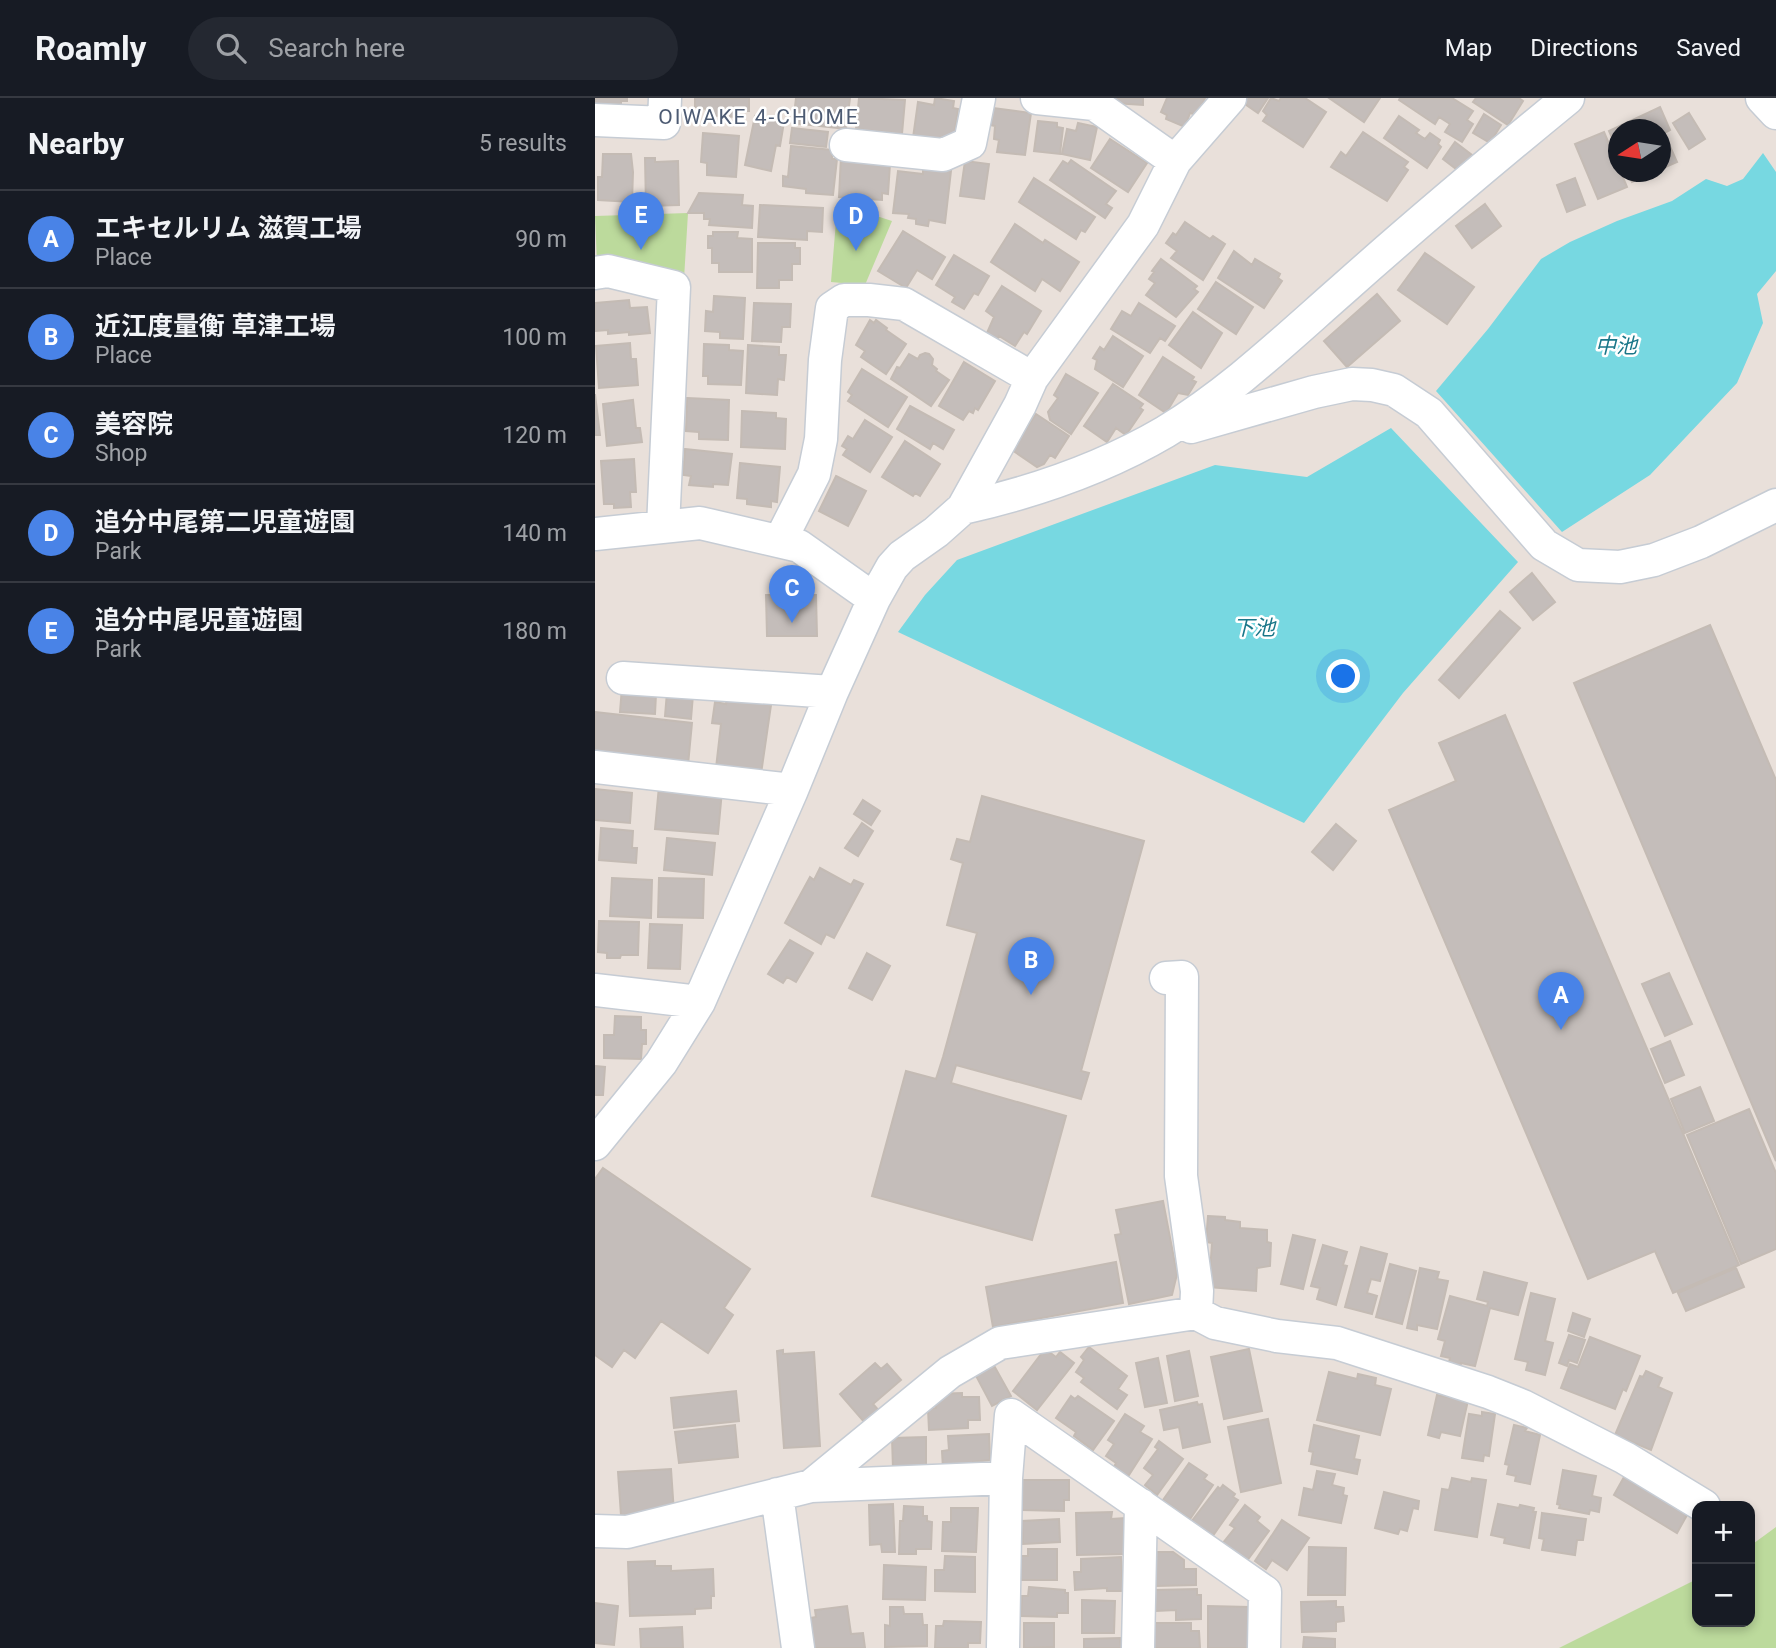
<!DOCTYPE html>
<meta charset="utf-8">
<style>
:root{--surface:#171b24;--page:#242831;--text:#f1f3f6;--muted:#9ea1a6;--line:#363941;--accent:#4983e7}
body{margin:0;font-family:Roboto,"Noto Sans JP",sans-serif;background:var(--page);color:var(--text)}
.controls{position:absolute;right:21px;bottom:21px;display:grid;overflow:hidden;border-radius:14px;box-shadow:0 4px 10px #0003}
.controls button{width:63px;height:63px;display:grid;place-items:center;padding:0;border:0;border-bottom:2px solid var(--line);background:var(--surface);color:var(--text);font:35px sans-serif}
.compass{position:absolute;left:1013px;top:21px;width:63px;height:63px;border-radius:50%;background:var(--surface);box-shadow:0 4px 10px #0003;rotate:258deg}
.you{position:absolute;left:749px;top:579px;width:24px;height:24px;margin:-18px;border:5px solid #fff;border-radius:50%;background:#1a73e8;box-shadow:0 0 0 10px #1a73e833}
.badge{display:grid;place-items:center;width:46px;height:46px;border-radius:50%;background:var(--accent);color:#fff;font-size:23px;font-weight:700}
.pin{position:absolute;translate:-50% -58px;filter:drop-shadow(0 2px 4px #0008)}
.pin::after{content:'';position:absolute;top:37px;width:24px;height:21px;background:inherit;clip-path:polygon(0 0,100% 0,50% 100%)}
.list{margin:0;padding:0;list-style:none}
h2{display:flex;justify-content:space-between;align-items:center;height:91px;margin:0;padding:0 28px;font-size:30px}
h2 small{font-size:23px;font-weight:400;color:var(--muted)}
.list li{display:grid;grid-template-columns:46px 1fr auto;gap:21px;align-items:center;box-sizing:border-box;height:98px;padding:0 28px;border-top:2px solid var(--line)}
.list b{display:block;font-size:26px;white-space:nowrap}
.list p{margin:0;font-size:23px;white-space:nowrap;color:var(--muted)}
.list em{font-size:23px;font-style:normal;color:var(--muted)}
.icon{flex:none;width:38px;height:38px;fill:none;stroke:currentColor;stroke-width:2;stroke-linecap:round;stroke-linejoin:round}
.map{position:relative;flex:none;width:1181px;height:1550px;overflow:hidden}
header{display:flex;align-items:center;gap:42px;box-sizing:border-box;height:98px;padding:0 35px;background:var(--surface);border-bottom:2px solid var(--line)}
header strong{font-size:33px}
nav{display:flex;gap:38px;margin-inline-start:auto;font-size:24px}
.search{width:490px;height:63px;background:var(--page);display:flex;align-items:center;gap:18px;box-sizing:border-box;padding:0 24px;border-radius:38px;color:var(--muted);font-size:26px}
main{display:flex}
aside{flex:1;background:var(--surface)}
.map>svg:first-child{display:block}
</style>
<header>
<strong>Roamly</strong>
<div class="search"><svg class="icon" aria-label="search" viewBox="0 0 24 24"><circle cx="10" cy="10" r="6"/><path d="M15 15l6 6"/></svg>Search here</div>
<nav><a>Map</a><a>Directions</a><a>Saved</a></nav>
</header>
<main>
<aside>
<h2>Nearby<small>5 results</small></h2>
<ul class="list">
<li><span class="badge">A</span><div><b>エキセルリム 滋賀工場</b><p>Place</p></div><em>90 m</em></li>
<li><span class="badge">B</span><div><b>近江度量衡 草津工場</b><p>Place</p></div><em>100 m</em></li>
<li><span class="badge">C</span><div><b>美容院</b><p>Shop</p></div><em>120 m</em></li>
<li><span class="badge">D</span><div><b>追分中尾第二児童遊園</b><p>Park</p></div><em>140 m</em></li>
<li><span class="badge">E</span><div><b>追分中尾児童遊園</b><p>Park</p></div><em>180 m</em></li>
</ul>
</aside>
<div class="map">
<svg width="1181" height="1550" viewBox="0 0 1181 1550">
<rect width="100%" height="100%" fill="#e9e0da"/>
<path fill="#bcda9c" d="M242,111L263,112L297,123L270,187L236,184Z
M93,115L89,181L2,165L0,118Z
M1181,1429V1550H964L1102,1481V1524H1155V1448Z"/>
<path fill="#77d8e1" d="M1168,55L1181,74V173L1162,196L1168,225L1142,285L1055,377L967,434L841,293L893,231L946,161L975,144L1022,123L1077,103L1111,81L1132,88L1148,81Z
M796,330L923,464L808,595L709,725L303,534L330,497L362,462L620,367L712,379Z"/>
<path fill="#c4bdba" stroke="#c4bbb4" stroke-width="2" d="M0,0H32V3H26V6H0Z
M100,0H154V13H142L141,19L111,17V11L100,9Z
M201,0H255L251,31L198,25Z
M264,0L310,2L307,36L261,31Z
M340,0L359,3L358,10L363,11L358,45L318,40L323,4L339,7Z
M519,0H548V7L519,5Z
M572,0H610L602,17L595,15L590,29L571,21L572,17L566,14Z
M650,0H673L663,15L647,4Z
M676,0L684,3L686,0H710L731,14L708,49L668,23L672,17L668,13Z
M734,0H785L769,24Z
M805,0H857L878,13L872,22L878,26L867,44L850,34L855,26L844,19L840,26L804,2Z
M881,0H924L928,3L913,27L878,4Z
M1065,9L1075,32L1069,35L1082,64L1066,71V32H1024V55L1014,33Z
M398,10L436,15L430,57L402,54L404,42L399,41L400,28L395,27Z
M1094,15L1110,41L1094,51L1078,25Z
M889,16L906,27L895,45L878,35Z
M160,18L189,24L185,48L181,47L176,73L150,67Z
M804,18L824,32L821,35L830,41L835,35L845,42L843,46L846,49L832,70L789,40Z
M443,23L462,25V29L468,30L465,56L439,53Z
M483,25L502,29L495,62L467,56L472,31L481,33Z
M197,30L233,34L231,49L195,45Z
M768,34L813,64L809,69L813,72L792,103L736,69L746,54L751,58Z
M1009,34L1032,89L1003,101L980,46Z
M108,35L144,38L141,79L112,77V65L106,64Z
M515,41L552,65L533,94L496,70Z
M860,44L877,57L865,74L848,61Z
M196,48L237,52V61H242L238,97L211,95V91L188,88V78L193,79Z
M8,56H36L38,74L37,104L3,102V79H7Z
M246,58L295,66L293,96L287,95V102L244,99Z
M50,60H60V64L83,63L84,107L51,108Z
M476,62L521,93L511,106L517,110L510,120L455,82L468,63L473,66Z
M370,63L394,66L389,101L365,98Z
M328,70L356,73L350,125L334,122L333,128L321,126V121L313,120L314,116L298,115L303,73L328,76Z
M1032,74H1060L1037,84Z
M439,80L500,119L490,134L486,132L481,141L424,104Z
M980,80L990,107L972,114L962,87Z
M104,95L148,97L147,107L158,108L157,130L114,127L115,121H109V115H93Z
M890,106L906,128L877,150L861,128Z
M165,107L228,110L227,134L212,133V142L163,139Z
M590,124L615,141L618,138L630,146L608,182L576,160L582,153L571,145L578,135L581,137Z
M420,126L448,145L450,142L484,164L465,193L447,181L440,193L396,164Z
M308,133L350,159L337,181L322,172L311,190L283,173Z
M118,134H143L142,140L157,141V174H124V165H117V150H113V138H118Z
M163,145H200V150H205V166H197V182H184V190H162Z
M639,153L657,167L660,161L685,176L683,180L687,183L669,210L623,180Z
M830,155L879,189L852,226L803,192Z
M359,157L394,178L383,197L379,195L369,211L357,204L360,199L341,187Z
M566,161L602,188L599,191L603,194L581,219L551,197L560,185L554,181L559,174L557,173Z
M621,184L658,209L641,236L603,211Z
M407,188L446,213L432,236L429,234L420,248L404,238L402,242L392,235L399,219L391,213Z
M782,196L805,223L752,269L729,243Z
M119,198L150,200L148,241L125,240V234L110,233L111,213L118,214Z
M34,202L35,210L52,209L55,235L34,237V234L13,236V232L0,233V205Z
M159,205L196,206L195,229H187L186,244L157,243Z
M544,205L580,228L570,243L565,240L555,255L516,231L527,213L536,218Z
M598,214L627,235L606,270L574,247Z
M275,222L279,225L281,222L292,230L291,232L311,246L291,276L266,259L270,253L261,247Z
M518,238L548,258L528,289L500,271L502,262L498,260L505,249L509,252Z
M35,245L36,261H41L43,287L4,290L1,248Z
M109,246L134,247V252L148,253L146,287L113,286V278H108Z
M153,247L184,249V257H191L189,282L183,281L182,297L151,295Z
M330,255L334,256L338,261L337,267L342,271L341,273L354,282L336,308L296,281L302,269L305,270L314,256L323,261L325,257Z
M568,259L599,279L597,282L601,284L593,297L583,295L571,315L544,297Z
M369,264L400,283L383,312L380,310L378,315L374,313L368,322L344,308Z
M267,271L312,299L293,329L253,303L257,297L253,294Z
M471,276L503,295L476,336L455,322L453,314L463,300L459,297Z
M518,286L548,306L545,310L548,312L531,337L521,330L512,344L489,328Z
M0,296L5,337H0Z
M92,300L134,302L133,342L104,341V334L91,333Z
M38,302L41,330H45L47,344L12,348L8,306Z
M315,308L359,332L348,351L338,345L335,351L302,331Z
M147,313L181,315V320L191,321L190,351L146,349Z
M441,316L474,338L460,360L455,357L449,366L442,369L417,352Z
M270,322L297,339L275,374L248,357L252,351L247,348L253,338L258,341Z
M310,343L345,366L325,398L320,395L318,398L287,379Z
M90,351L137,356L133,387L118,386V389L94,387L96,378L88,377Z
M39,361L41,394H35L36,409L19,410V406H9L6,363Z
M145,365L185,369L182,404L176,403V409L152,406V401L142,400Z
M241,378L271,393L253,428L224,413Z
M937,475L960,504L938,522L915,494Z
M171,497H221L222,538H172Z
M905,513L925,530L864,600L844,582Z
M1115,527L1181,682V1063L979,585Z
M27,589L61,596L60,616L25,614Z
M72,594L98,597L96,621L70,618Z
M132,600L176,607L166,676L121,670L126,626L117,625L120,604L131,606Z
M0,614L97,625L93,667L0,656Z
M910,617L1144,1167L1078,1195L1060,1153L993,1181L794,712L861,683L844,645Z
M64,688L127,693L123,736L60,731Z
M0,691L37,695L35,725L0,722Z
M387,698L549,743L486,973L494,975L486,1001L361,967L356,985L471,1018L437,1142L277,1098L311,973L341,981L348,959L382,835L352,827L368,765L356,761L362,741L375,744Z
M268,702L285,713L276,727L259,716Z
M267,725L278,733L263,758L250,750Z
M741,726L761,743L738,772L717,754Z
M6,730L38,733L37,750H42L41,765L4,762Z
M72,740L120,745L117,777L69,772Z
M225,770L256,787L259,782L268,786L239,840L231,836L226,846L190,825L215,779L219,782Z
M17,780L57,782L56,820L15,818Z
M64,780L109,781L108,820L63,819Z
M4,823L44,824L43,857H26L25,860H12V855L3,854Z
M55,826L87,827L85,871L53,870Z
M195,842L218,855L201,884L192,879L188,885L173,876Z
M272,855L295,868L277,902L254,890Z
M1074,875L1097,926L1070,938L1047,886Z
M20,918L46,919V932H51V946H47L46,961L9,960V937H19Z
M1075,943L1089,977L1070,985L1056,951Z
M0,968L10,969L8,997H0Z
M1105,989L1119,1023L1090,1035L1076,1001Z
M1154,1011L1181,1075V1151L1146,1166L1092,1037Z
M8,1070L155,1171L129,1210L138,1217L113,1255L66,1223L40,1260L29,1252L17,1269L0,1257V1081Z
M568,1103L582,1176L577,1197L534,1206L520,1137L526,1136L521,1112Z
M613,1118L630,1119V1122L645,1124V1130L672,1132V1144L676,1145L675,1168L662,1170L661,1193L614,1189L617,1145L611,1144Z
M698,1137L720,1142L708,1191L686,1186Z
M728,1147L752,1154L748,1167L752,1168L741,1207L722,1201L725,1190L716,1188Z
M766,1149L792,1156L785,1183L776,1181L772,1195L782,1198L777,1216L750,1209Z
M521,1164L528,1205L398,1229L391,1189Z
M795,1166L821,1173L807,1226L781,1219Z
M825,1170L844,1174L842,1181L853,1183L842,1231L822,1227V1232L812,1230Z
M1141,1170L1149,1189L1091,1213L1083,1195Z
M889,1174L932,1185L923,1217L895,1210L880,1268L866,1265L865,1271L853,1268L855,1260L846,1258L850,1243L843,1241L855,1198L892,1208L893,1204L882,1201Z
M936,1195L960,1201L950,1243L958,1245L950,1277L931,1272L933,1264L920,1261Z
M978,1215L995,1221L989,1239L973,1233Z
M974,1237L990,1242L982,1265L974,1262L972,1268L964,1265Z
M995,1239L1045,1258L1031,1293L1028,1291L1020,1311L966,1290L975,1266L983,1269Z
M494,1249L532,1278L523,1291L532,1297L522,1311L486,1284L489,1280L481,1274L489,1262L486,1259Z
M450,1251L461,1259L465,1254L479,1265L442,1312L418,1293Z
M654,1251L667,1313L629,1321L616,1259Z
M188,1252V1256L219,1254L225,1348L189,1350L182,1253Z
M594,1253L603,1298L580,1303L572,1258Z
M563,1260L572,1305L550,1309L541,1265Z
M397,1264L416,1298L397,1308L379,1274Z
M280,1265L286,1271L292,1266L306,1282L278,1306L285,1314L271,1326L245,1296Z
M1051,1273L1067,1280L1063,1289L1077,1295L1056,1352L1020,1337L1045,1278L1048,1279Z
M734,1274L762,1281L763,1276L781,1280L780,1287L796,1291L785,1337L722,1322Z
M141,1293L144,1323L79,1330L76,1300Z
M859,1294L874,1298L865,1338L846,1334L844,1340L833,1337L842,1297L858,1300Z
M367,1295V1299H384L385,1322H373V1330L334,1332L333,1311L341,1310L340,1296Z
M476,1298L480,1301L483,1298L519,1323L498,1352L479,1338L481,1334L461,1320Z
M602,1304L603,1307L607,1306L615,1344L588,1350L584,1329L569,1332L565,1312Z
M887,1314L900,1316L894,1358L889,1357L888,1363L867,1360L874,1316L887,1318Z
M530,1316L549,1328L545,1334L557,1341L532,1380L518,1371L521,1365L511,1358L519,1346L513,1342Z
M673,1321L686,1385L646,1394L633,1329Z
M140,1327L143,1359L84,1365L80,1334Z
M719,1327L764,1338L759,1361L765,1362L762,1376L716,1366L718,1354L714,1353Z
M919,1327L932,1330L930,1333L945,1337L935,1386L920,1383L921,1378L912,1376L914,1367L910,1366Z
M394,1336L395,1362L378,1364V1369L348,1371L347,1353L354,1352L353,1338Z
M331,1339V1370L298,1371L297,1340Z
M564,1343L588,1361L562,1397L550,1387L558,1377L549,1370L563,1351L560,1349Z
M594,1365L612,1377L609,1381L618,1387L595,1421L568,1402Z
M76,1371L79,1415L26,1417L23,1374Z
M968,1372L1001,1378L997,1398L1006,1400L1004,1414L995,1412L994,1416L964,1410L965,1407L962,1406Z
M1033,1372L1090,1406L1086,1413L1092,1417L1082,1435L1019,1397Z
M722,1373L740,1376L737,1387L749,1390L748,1397L752,1398L746,1425L704,1417L709,1390L718,1392Z
M857,1380L876,1384L877,1380L891,1382L882,1439L840,1432L847,1391L854,1392Z
M428,1382H474V1402H469V1413L427,1412Z
M628,1387L640,1396L638,1399L643,1402L617,1439L596,1424L623,1389L625,1391Z
M789,1394L824,1403L823,1411L818,1410L812,1433L805,1431L803,1436L780,1430Z
M298,1406L300,1454H287L286,1446L275,1447L274,1407Z
M903,1406L924,1410L925,1407L939,1410L938,1414H941L934,1450L909,1445L910,1440L896,1437Z
M650,1407L665,1419L662,1423L674,1433L651,1464L627,1446L640,1430L635,1427Z
M309,1408L328,1409V1418H332V1423L337,1424L336,1451H321V1456H304L305,1423H308Z
M356,1410H383L381,1454L347,1453L348,1424H356Z
M517,1414L516,1421L530,1420L531,1456L482,1457L481,1415Z
M947,1415L991,1421L988,1442H982L980,1457L947,1452L949,1441L944,1440Z
M464,1421L465,1444L428,1446L427,1423Z
M687,1422L714,1440L692,1472L677,1462L671,1471L660,1463Z
M714,1449L751,1450L750,1497H713Z
M433,1451H462V1482H426V1458H433Z
M561,1454H578L589,1462V1471H601V1487L561,1488Z
M350,1458L380,1459V1494L340,1493V1472H349Z
M526,1459L528,1493H512V1490L480,1492L479,1474H486V1461Z
M60,1463V1468H76V1473L118,1471L119,1498H116V1510L100,1511V1516L35,1518L33,1464Z
M289,1467L331,1469L330,1502L288,1501Z
M434,1489L470,1492V1495H473V1515H462V1519L426,1518L427,1498H433Z
M602,1491V1497H606V1521L581,1522V1512L561,1513L559,1492Z
M487,1502L520,1503L519,1535H487Z
M741,1503V1509H748L749,1523L741,1524V1533L707,1534L706,1504Z
M0,1505L23,1508L19,1547L0,1545Z
M252,1508L256,1536L268,1535L270,1550H219L215,1520L221,1519L220,1512Z
M613,1508L654,1509V1550H613Z
M295,1509H308L309,1516H327L328,1527H332V1548L290,1549V1527L295,1528Z
M349,1523L386,1524L385,1545H373V1550H340L341,1528H348Z
M429,1525H459V1549L429,1550Z
M557,1525H596V1533H604L605,1550H557Z
M87,1529L88,1550H46L45,1531Z
M709,1539L740,1541V1550H708Z
M525,1540L526,1550H489V1541Z"/>
<g fill="none" stroke-linecap="round" stroke-linejoin="round">
<defs>
<path id="minor" d="M442,0L499,6L580,63
M1167,0L1181,15
M0,22L69,25L70,0
M251,47L348,57L375,45L384,0
M0,175L13,173L79,189L68,429
M596,329L719,294L757,286L777,287L799,292L834,315L949,447L983,467L1025,469L1059,462L1106,444L1181,407
M368,410C439,394 507,371 570,334C636,294 690,242 747,192C821,126 896,63 973,0
M0,436L105,425L204,448L279,501
M185,443L219,376L226,341L230,262L237,210L249,202H274L309,206L437,280
M28,580L237,594
M0,669L197,692
M571,880L587,879L586,1078L602,1193L601,1215
M0,892L104,904
M0,1046L66,965L104,904L197,692L237,594L279,501L297,469L307,458L341,434L368,410L425,307L437,280L548,127L580,63L635,0
M216,1388L355,1274L405,1245L601,1215L620,1225L682,1238L742,1245L893,1294L928,1308L1030,1360L1109,1408
M182,1396L203,1550
M0,1433L32,1434L216,1388L411,1380
M408,1550L411,1380L416,1317L670,1494L669,1550
M543,1550L546,1407"/>
</defs>
<use href="#minor" stroke="#c6ccd4" stroke-width="35"/>
<use href="#minor" stroke="#fff" stroke-width="32"/>
</g>
<g text-anchor="middle" dominant-baseline="central" stroke-width="5" stroke-linejoin="round" paint-order="stroke">
<g font-size="21" letter-spacing="2" fill="#4d5b73" stroke="#fff">
<text x="164" y="19">OIWAKE 4-CHOME</text>
</g>
<g font-size="21" font-style="italic" fill="#1a7789" stroke="#fff">
<text x="1021" y="248">中池</text>
<text x="659" y="530">下池</text>
</g>
</g>
</svg>
<div class="controls">
<button>+</button>
<button>−</button>
</div>
<svg class="compass" viewBox="-18 -18 36 36"><path d="M0-13l5 13h-10z" fill="#e53935"/><path d="M0 13l5-13h-10z" fill="#9ea1a6"/></svg>
<div class="you"></div>
<div class="pin badge" style="left:966px;top:932px">A</div>
<div class="pin badge" style="left:436px;top:897px">B</div>
<div class="pin badge" style="left:197px;top:525px">C</div>
<div class="pin badge" style="left:261px;top:153px">D</div>
<div class="pin badge" style="left:46px;top:152px">E</div>
</div>
</main>
